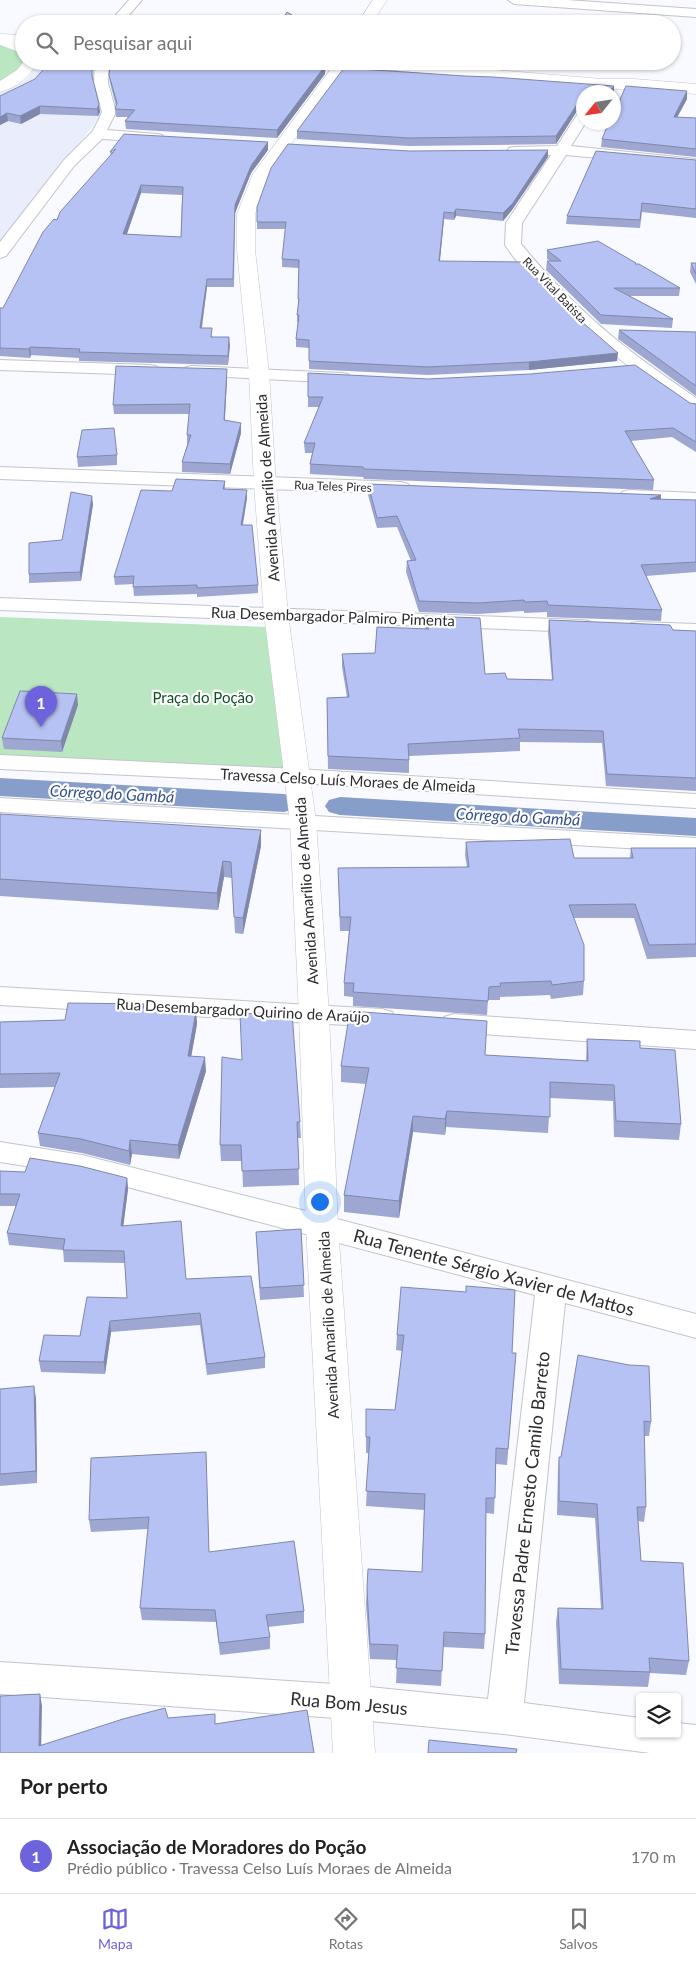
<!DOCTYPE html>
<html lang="pt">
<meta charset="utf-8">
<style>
:root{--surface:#fff;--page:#f2f2f2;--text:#222;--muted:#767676;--line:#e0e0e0;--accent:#6c63dd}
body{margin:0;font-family:Lato,sans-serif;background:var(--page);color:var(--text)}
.controls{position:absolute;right:15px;bottom:15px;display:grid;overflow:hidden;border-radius:5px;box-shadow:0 1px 4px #0004}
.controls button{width:45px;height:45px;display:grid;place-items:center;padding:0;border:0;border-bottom:1px solid var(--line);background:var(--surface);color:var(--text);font:25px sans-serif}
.compass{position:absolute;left:576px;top:85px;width:45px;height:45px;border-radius:50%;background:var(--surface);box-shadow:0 1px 4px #0004;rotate:240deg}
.you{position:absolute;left:319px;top:1201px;width:18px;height:18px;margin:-12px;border:4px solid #fff;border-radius:50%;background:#1a73e8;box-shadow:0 0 0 8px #1a73e833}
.badge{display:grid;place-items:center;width:32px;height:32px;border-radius:50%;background:var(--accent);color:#fff;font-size:16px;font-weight:700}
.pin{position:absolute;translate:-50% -41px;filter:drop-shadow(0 1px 2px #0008)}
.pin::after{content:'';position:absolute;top:26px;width:18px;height:15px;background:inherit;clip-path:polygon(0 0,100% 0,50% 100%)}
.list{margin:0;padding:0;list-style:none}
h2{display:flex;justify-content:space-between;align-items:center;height:65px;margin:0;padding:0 20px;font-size:21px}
h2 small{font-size:16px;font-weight:400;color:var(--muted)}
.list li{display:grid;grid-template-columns:32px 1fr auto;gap:15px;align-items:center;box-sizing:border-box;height:75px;padding:0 20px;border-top:1px solid var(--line)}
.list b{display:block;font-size:19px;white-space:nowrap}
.list p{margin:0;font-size:16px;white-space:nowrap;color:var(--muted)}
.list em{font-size:16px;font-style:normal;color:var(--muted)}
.icon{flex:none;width:28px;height:28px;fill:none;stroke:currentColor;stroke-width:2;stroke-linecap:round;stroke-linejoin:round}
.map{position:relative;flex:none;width:696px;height:1753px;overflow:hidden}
.search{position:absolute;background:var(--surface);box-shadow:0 1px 4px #0004;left:15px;right:15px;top:15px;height:55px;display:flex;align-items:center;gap:12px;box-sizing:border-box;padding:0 18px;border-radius:28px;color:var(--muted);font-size:19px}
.sheet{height:140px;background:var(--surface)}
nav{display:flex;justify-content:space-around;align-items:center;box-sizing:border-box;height:70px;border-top:1px solid var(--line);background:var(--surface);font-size:14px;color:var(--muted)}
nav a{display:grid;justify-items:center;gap:2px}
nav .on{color:var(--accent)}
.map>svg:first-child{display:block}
</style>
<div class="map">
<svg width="696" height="1753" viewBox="0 0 696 1753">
<rect width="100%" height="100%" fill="#f9faff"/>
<path fill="#e9edfc" d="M36,61H104L103,112L0,248V89L27,79L37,65Z"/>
<path fill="#bae7c1" d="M0,40L24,50V61H29L0,86Z
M0,617L266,627L285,768L268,772L0,759Z"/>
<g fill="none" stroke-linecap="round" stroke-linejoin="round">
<path fill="#889eca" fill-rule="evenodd" d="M0,778L284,794L295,797L299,803L295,809L284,812L0,796Z
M340,797L696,818V836L340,815L329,812L325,806L329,800Z"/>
<defs>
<path id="minor" d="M129,0H142L121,24H108Z
M508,0H567L696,9V17L514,4Z
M95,61H109L108,83L116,112L107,130L157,134L162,135L164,138L162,141L157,142L102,139L74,166L6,256L0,258V242L64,160L92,132L98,121L102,112L94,83Z
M584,111V122H586L571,146L696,159V167L566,155L522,223L521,244C549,278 579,309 613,337C639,359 668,378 696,398V413L690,411C623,362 552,314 505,245L506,223L551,155H514L509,154L507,151L509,148L514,147L557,146L579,112Z
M0,360L150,365L156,366L159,370L156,374L150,375L0,370Z
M192,366L342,373L348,374L351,378L348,382L342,383L186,375L183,371L186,367Z
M0,467L401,482L408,484L411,488L408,492L401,494L0,479Z
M629,490L696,493V505L622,500L619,496L622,492Z
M0,598L581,620L589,621L592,626L589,631L581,632L0,610Z
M639,622L696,624V636L631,633L628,628L631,623Z
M0,755L298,769L696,794V808L298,783L0,769Z
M0,798L696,838V852L0,812Z
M0,987L382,1009L392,1012L395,1018L392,1024L382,1027L0,1005Z
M454,1014L696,1031V1049L454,1032L444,1029L440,1023L444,1017Z
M0,1142L82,1155L322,1215L696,1314V1338L565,1303L524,1703L640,1718V1734H677V1723L696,1725V1753H650L504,1734L350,1719L0,1694V1662L350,1685L488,1699L535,1295L82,1175L0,1162Z"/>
<path id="tertiary" d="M373,0H387L371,24H357Z
M337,61H352L269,174L255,214V250L269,373L276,484L288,614L316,822L329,1014L338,1226L375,1753H333L306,1226L299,1014L290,822L264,614L254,484L249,373L237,250V214L253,174Z"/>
<path id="secondary" d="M0,34L24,35V43L0,42Z
M327,61H389L602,79H634L696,84V94L634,89H602L334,65L329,64Z"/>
<path id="trunk" d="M0,36L24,45V54L0,45Z
M24,61H38C31,76 16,88 0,92V81L17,70Z"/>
</defs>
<use href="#minor" stroke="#c2c4cb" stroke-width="2"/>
<use href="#tertiary" stroke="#c2c4cb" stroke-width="1"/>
<use href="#secondary" stroke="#c2c4cb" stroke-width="1"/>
<use href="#trunk" stroke="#c2c4cb" stroke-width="1"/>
<use href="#minor" fill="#fff" fill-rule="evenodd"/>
<use href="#tertiary" fill="#fff" fill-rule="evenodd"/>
<use href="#secondary" fill="#fff" fill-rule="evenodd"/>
<use href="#trunk" fill="#fff" fill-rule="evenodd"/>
</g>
<path fill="#9da7d1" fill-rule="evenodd" d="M119,68L326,69L325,70V74L277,138L126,129L125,121L128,117H116L115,109L116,106L110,83L109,75Z
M93,74L92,78L100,112L98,116L40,114L21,124L8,121L0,125V96Z
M584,92V110L577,111L556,144L409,146L297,139V131Z
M687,99L677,117L696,118V157L601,147L602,139Z
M268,142V150L251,173L235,213L234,287H207L202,328L213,337H229L228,365L79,361V358L31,355L30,358L0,356V308H3L57,220L111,155L110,152ZM141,193L182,195L181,237L127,234Z
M409,151L548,157L512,210L503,221L456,216L454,220L444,219L440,261L559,302L617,361L529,370L428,375L309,369V348L296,347V339L298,322H297V315L298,307L299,268L282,267V259L286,229H257V207Z
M696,160V218L642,212L640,228L566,224L567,216Z
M547,250L635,264L680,288L679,296H630L673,319L672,328L601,324L546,270L547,261H550L547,259Z
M691,263H696V284L690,272Z
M619,330L696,332V396L618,339Z
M227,369V379L225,420L241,433L230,474L182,472V462L187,445V435L189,414H114L113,405Z
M308,373L690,403L696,404V452L672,437L631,441L654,480L653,490L364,479L363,477L310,474V464L312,453H305L304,443L319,407H308Z
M117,455V465L78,467L77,457Z
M225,481V489L247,490V498L243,525L258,585V593L197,597V594L134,596L133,584L115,585L114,577L172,491Z
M368,484L661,495V499L696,500V572L646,576L662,610L661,621L547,617V612L524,613V611L478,614L419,612L406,572L407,561H411L397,527L377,528L368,495Z
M93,504L81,581L29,583V574L62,540Z
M424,616L485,674L507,679L552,680L548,632L549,620L673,630L696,631V791L606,786L602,743L520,742V751L409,756V773L328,769L327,698L347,697L342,667V654L375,653L425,629Z
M78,705L62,752L4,749L2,738Z
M0,814L261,846L243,934L235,933L232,878L224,877L218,910L0,896Z
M466,842L574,858H630L631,848H696V957L647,959L634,918H574L584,981L583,995L551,999L550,995L500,997V1000H488L487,1015L353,1006V997L344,996V983L349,931H340L338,868L467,867L465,855Z
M144,1004V1008L196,1011L197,1024L191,1056L206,1071L179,1159L132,1154L130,1165L82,1153L40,1146L38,1133L55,1087L0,1088V1022L65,1020Z
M587,1039L640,1048L681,1124L679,1140L614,1137L613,1101L550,1098L548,1133L446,1127L445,1135L413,1132L399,1218L344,1212V1195L366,1084L341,1082V1066L485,1055L586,1061Z
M242,1060L300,1122L301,1138H298L299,1185L243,1187L242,1161H221L220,1145Z
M0,1171L127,1178L128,1189L123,1226L186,1279L265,1357V1368L207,1375L200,1325L111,1332L105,1374L41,1372L39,1361L80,1336L127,1298L125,1263L64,1262L63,1250L9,1245L7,1233L16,1206H0Z
M301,1229L304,1297L260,1300L256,1232Z
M466,1286L512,1353H516L507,1465L496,1464L494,1514L486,1513L485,1634L484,1649L443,1647L441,1686L396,1683L397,1660L370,1659L366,1604L367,1588L422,1572L424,1510L366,1506L369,1453H366V1409L395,1410L402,1351L396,1350L397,1335L466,1292Z
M578,1355L651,1422L649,1436H644L646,1507L644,1522L638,1521L641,1561L689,1661L686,1675L650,1673L648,1687L559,1684L556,1622L558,1608L601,1609L595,1518L557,1515L558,1471L559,1457H561Z
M0,1389L36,1398L37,1483L0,1486Z
M206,1452L209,1552L304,1611V1623L268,1627L270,1637V1649L220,1655L216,1622L142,1620L140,1608L148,1529L91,1532L89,1520Z"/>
<path fill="#7f88aa" d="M326,61L325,74L277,138V130Z
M614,86V94V92H609Z
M687,91V99L673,125L674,117Z
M584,102V110L577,111L556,144V136L578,103Z
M99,104L100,112L98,116L97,109Z
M40,106V114L21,124L20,116Z
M7,113L8,121L0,125V117Z
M268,142V150L251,173L235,213L234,287L235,205L251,166Z
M548,150V157L512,210L503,221V213Z
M141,185V193L124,242L123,234Z
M456,209V216L454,220V213Z
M444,212V219L439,268V261Z
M207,279V287L200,337V328Z
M229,337L230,346L228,365V356Z
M30,347L31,355L30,358L29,349Z
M618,353L617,361L529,370V362Z
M227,369V379L224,429V420Z
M241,423V433L230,474V464Z
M247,490V498L241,533V525Z
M661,495L660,506L650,499Z
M92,496L93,504L81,581L80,572Z
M77,694L78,705L62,752L61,741Z
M261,830V846L243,934V918Z
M223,861L224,877L218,910L217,893Z
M196,1011L197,1024L189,1069L188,1056Z
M205,1057L206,1071L179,1159L178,1145Z
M447,1111L446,1127L445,1135V1119Z
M413,1116V1132L399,1218V1201Z
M130,1140L132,1154L130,1165L129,1151Z
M127,1178L128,1189L122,1237L121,1226Z
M110,1321L111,1332L105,1374L104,1362Z
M34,1386L36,1398L37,1483L36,1471Z
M40,1694L42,1706L41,1753L39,1746Z"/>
<path fill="#b6c2f3" stroke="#7f88aa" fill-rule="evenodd" d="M287,12L305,23L304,24H280Z
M119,61H325L322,66H325L277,130L125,121L135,110L115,109L117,103L109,75L110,67L119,68Z
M50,62L92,66V76L99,104L97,109L40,106L20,116L7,113L0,117V96L35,79Z
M344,68L465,76L493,77L614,86L609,92H584V102L578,103L556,136L409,138L297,131Z
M626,86L687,91L674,117L696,118V149L602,139L609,122H614V113Z
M124,134L268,142L251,166L235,205L233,279H207L200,328H212L211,337H229L228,356L79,352L80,349L30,347L29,349L0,348V308H3L43,232L54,219L57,220L60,212L116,149L110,152ZM141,185L183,187L181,237L123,234Z
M288,144L409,151L548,150L513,203L503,213L456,209L454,213L444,212L439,261L522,262L559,302L618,353L529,362L428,367L309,361V340L296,339L299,315H297L299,299H298L299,260L282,259L286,222H257V207L271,168Z
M596,151L696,160V209L642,203L640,220L567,216Z
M598,241L636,263L635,264H639L680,288H614L673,319L601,315L547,261H561L547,250Z
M691,263H696V274Z
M619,330L696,332V386Z
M635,365L690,403L696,404V442L673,428L625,431L654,480L364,469L363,467L310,464L315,443H304L323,397H308V373L428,379L530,374Z
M116,366L227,369L224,420L241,423L230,464L182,462L191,435H187L190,404L113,405Z
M114,428L117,455L77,457L82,430Z
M176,479L225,481L223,489L247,490L241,525H252L258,585L197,588V585L133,587L134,576L114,577L141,490L172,491Z
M368,484L661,495L650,499L696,500V562L641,565L662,610L548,605L547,601L525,602L524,600L478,603L419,601L407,561L416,560L397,516L377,518Z
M71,492L92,496L80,572L29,574V543L62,540Z
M424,616L480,618L485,674L505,673L507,679L553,680L549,620L670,625L673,630L696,631V778L607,774L603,731L518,729L520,738L408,744L409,760L328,756L327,698L349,697L342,654L375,653L377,627L429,629Z
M20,691L77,694L61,741L2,738Z
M0,814L261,830L243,918L234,917L231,862L223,861L217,893L0,879Z
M570,839L574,858H633L631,848H696V944L649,945L635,904L569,905L584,945V981L552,985L551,981L500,983L501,986L489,987L488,1001L353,992L354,983H344L351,917H340L338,868L469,867L466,842Z
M68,1003L144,1004L143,1008L196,1011L188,1056L205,1057L178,1145L130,1140L129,1151L81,1139L38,1133L60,1073L0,1074V1022L65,1020Z
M350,1011L487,1021L485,1055L588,1061L587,1039L640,1041V1048L675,1050L681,1124L616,1121L614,1085L550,1082V1117L447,1111L445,1119L413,1116L399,1201L344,1195L369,1068L341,1066Z
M292,1012L300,1122H297L299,1169L242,1171L241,1145H220L222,1057L242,1060L240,1014Z
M30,1158L80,1166L127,1178L121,1226L181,1221L186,1279L251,1276L265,1357L207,1364L200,1313L110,1321L104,1362L39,1361L44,1335L80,1336L87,1297L127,1298L124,1251L63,1250L65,1239L7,1233L20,1194H0V1171L25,1172Z
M301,1229L304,1285L260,1288L256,1232Z
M466,1286L515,1290L512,1353H516L508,1449L496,1448L495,1498H486L485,1634L444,1632L442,1671L396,1668L398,1645L370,1644L367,1588L368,1569L422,1572L425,1494L366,1491L370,1437H366V1409L395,1410L404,1335H397L401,1287L466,1292Z
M578,1355L629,1365L649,1366L651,1422L644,1421L646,1507H637L641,1561L683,1563L689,1661L649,1658L650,1672L561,1669L558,1608L603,1609L597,1504L559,1501V1457H561Z
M34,1386L36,1471L0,1474V1389Z
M206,1452L209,1552L294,1541L304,1611L266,1615L270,1637L219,1643L215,1610L140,1608L149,1517L89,1520L91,1458Z
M40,1694L39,1746L123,1719L165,1708L168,1718L215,1714V1724L307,1710L314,1753H0V1696Z
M429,1740L517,1749L516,1753H428Z"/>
<g text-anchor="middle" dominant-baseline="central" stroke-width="4.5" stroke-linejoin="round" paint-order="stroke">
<g font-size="12" fill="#2c2d30" stroke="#fff">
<text transform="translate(555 290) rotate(46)">Rua Vital Batista</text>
<text transform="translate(333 486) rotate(2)">Rua Teles Pires</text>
</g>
<g font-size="15" fill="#2c2d30" stroke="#fff">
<text transform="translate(267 488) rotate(-94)">Avenida Amarílio de Almeida</text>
<text transform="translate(333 616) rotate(2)">Rua Desembargador Palmiro Pimenta</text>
<text transform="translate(348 780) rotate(3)">Travessa Celso Luís Moraes de Almeida</text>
<text transform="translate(306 891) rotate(-94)">Avenida Amarílio de Almeida</text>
<text transform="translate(243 1010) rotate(3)">Rua Desembargador Quirino de Araújo</text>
<text transform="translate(328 1325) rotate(-93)">Avenida Amarílio de Almeida</text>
</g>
<g font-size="15" fill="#0d5124" stroke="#fff">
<text x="203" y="697">Praça do Poção</text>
</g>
<g font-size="16" font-style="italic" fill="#354f88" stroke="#fff">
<text transform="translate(112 793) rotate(3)">Córrego do Gambá</text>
<text transform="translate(518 816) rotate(3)">Córrego do Gambá</text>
</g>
<g font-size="18" fill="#2c2d30" stroke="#fff">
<text transform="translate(494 1272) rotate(15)">Rua Tenente Sérgio Xavier de Mattos</text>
<text transform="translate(527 1503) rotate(-84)">Travessa Padre Ernesto Camilo Barreto</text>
<text transform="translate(349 1703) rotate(5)">Rua Bom Jesus</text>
</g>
</g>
</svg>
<div class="controls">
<button><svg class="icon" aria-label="layers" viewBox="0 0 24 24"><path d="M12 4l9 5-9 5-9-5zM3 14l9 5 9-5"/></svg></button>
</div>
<svg class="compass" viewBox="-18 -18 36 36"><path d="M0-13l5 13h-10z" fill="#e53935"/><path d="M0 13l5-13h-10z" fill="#767676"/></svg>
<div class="you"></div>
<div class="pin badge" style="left:41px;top:727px">1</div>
<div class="search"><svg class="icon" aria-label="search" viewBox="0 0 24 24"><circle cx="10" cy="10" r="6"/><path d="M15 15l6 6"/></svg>Pesquisar aqui</div>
</div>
<section class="sheet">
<h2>Por perto<small></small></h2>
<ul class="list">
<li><span class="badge">1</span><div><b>Associação de Moradores do Poção</b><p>Prédio público · Travessa Celso Luís Moraes de Almeida</p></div><em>170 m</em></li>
</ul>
</section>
<nav>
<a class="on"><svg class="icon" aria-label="map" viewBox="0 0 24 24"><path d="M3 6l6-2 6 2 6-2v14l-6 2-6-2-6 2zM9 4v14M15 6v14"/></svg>Mapa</a>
<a><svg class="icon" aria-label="directions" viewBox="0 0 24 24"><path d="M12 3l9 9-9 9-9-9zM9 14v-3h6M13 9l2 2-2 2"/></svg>Rotas</a>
<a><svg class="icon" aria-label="saved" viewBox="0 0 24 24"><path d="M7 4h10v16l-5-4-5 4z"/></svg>Salvos</a>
</nav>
